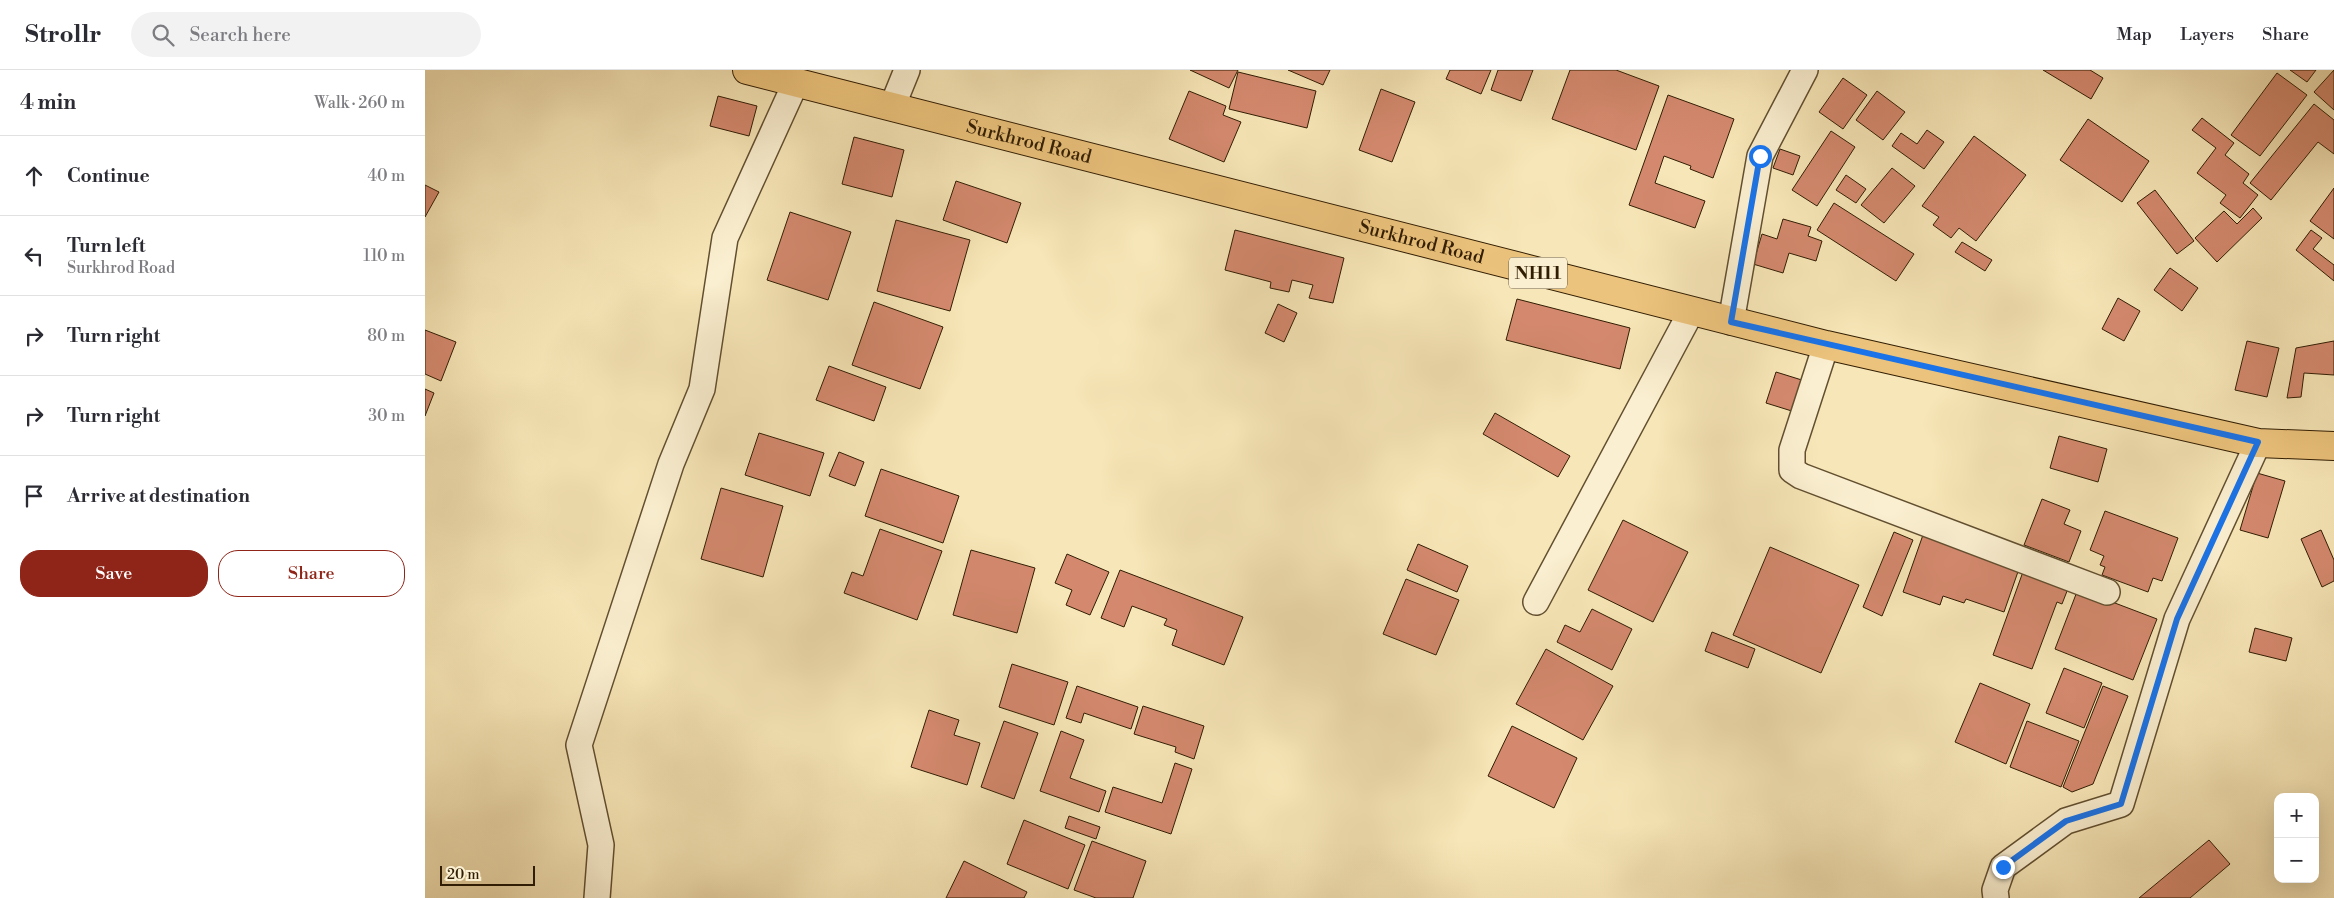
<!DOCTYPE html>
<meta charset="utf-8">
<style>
:root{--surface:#fff;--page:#f2f2f3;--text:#2b2b33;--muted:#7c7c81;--line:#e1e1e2;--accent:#8f2418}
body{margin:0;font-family:"Libre Bodoni",serif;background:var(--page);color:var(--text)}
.controls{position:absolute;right:15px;bottom:15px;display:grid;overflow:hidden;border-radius:10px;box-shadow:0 5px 20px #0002}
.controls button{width:45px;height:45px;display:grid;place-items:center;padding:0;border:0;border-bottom:1px solid var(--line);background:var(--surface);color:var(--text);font:25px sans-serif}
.scale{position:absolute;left:15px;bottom:12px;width:95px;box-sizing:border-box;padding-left:5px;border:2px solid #311d03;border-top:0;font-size:14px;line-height:18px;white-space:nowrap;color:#311d03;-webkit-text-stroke:4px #faefd0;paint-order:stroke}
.stop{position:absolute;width:15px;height:15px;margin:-11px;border:4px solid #1a73e8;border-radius:50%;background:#fff}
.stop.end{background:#1a73e8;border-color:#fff;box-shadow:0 1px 5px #0008}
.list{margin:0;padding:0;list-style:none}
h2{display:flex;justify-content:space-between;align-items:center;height:65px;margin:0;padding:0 20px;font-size:21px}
h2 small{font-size:16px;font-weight:400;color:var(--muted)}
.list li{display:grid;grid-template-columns:32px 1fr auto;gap:15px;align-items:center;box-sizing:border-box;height:80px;padding:0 20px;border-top:1px solid var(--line)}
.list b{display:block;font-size:19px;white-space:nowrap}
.list p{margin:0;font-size:16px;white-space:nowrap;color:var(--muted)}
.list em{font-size:16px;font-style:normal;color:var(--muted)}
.actions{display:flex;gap:10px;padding:15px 20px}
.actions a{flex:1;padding:11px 0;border:1px solid var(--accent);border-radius:20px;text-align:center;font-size:18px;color:var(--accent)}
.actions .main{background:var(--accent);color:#fff}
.icon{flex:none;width:28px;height:28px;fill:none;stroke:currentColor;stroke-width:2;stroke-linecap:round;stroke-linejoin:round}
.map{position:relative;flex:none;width:1909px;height:828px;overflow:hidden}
header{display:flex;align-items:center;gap:30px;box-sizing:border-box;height:70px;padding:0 25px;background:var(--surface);border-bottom:1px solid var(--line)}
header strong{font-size:24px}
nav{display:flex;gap:28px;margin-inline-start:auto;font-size:18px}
.search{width:350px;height:45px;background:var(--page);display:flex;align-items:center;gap:12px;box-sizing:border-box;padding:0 18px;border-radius:28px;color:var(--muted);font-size:19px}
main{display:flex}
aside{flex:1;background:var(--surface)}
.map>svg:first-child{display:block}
</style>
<header>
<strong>Strollr</strong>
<div class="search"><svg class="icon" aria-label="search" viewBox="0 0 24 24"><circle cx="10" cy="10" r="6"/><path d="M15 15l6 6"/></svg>Search here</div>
<nav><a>Map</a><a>Layers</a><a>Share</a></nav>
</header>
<main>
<aside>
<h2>4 min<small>Walk · 260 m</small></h2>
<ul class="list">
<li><svg class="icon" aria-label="ahead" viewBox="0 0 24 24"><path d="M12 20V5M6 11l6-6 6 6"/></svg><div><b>Continue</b></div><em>40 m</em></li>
<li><svg class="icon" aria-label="left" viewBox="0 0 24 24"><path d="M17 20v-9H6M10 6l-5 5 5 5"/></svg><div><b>Turn left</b><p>Surkhrod Road</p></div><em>110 m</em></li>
<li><svg class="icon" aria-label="right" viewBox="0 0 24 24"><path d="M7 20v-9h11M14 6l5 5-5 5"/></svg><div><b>Turn right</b></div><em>80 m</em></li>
<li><svg class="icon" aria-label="right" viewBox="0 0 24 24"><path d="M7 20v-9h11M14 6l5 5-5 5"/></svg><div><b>Turn right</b></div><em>30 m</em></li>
<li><svg class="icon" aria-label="arrive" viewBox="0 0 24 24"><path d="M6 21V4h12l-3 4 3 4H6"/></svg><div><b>Arrive at destination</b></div></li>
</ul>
<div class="actions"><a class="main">Save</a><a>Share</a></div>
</aside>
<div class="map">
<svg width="1909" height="828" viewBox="0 0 1909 828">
<rect width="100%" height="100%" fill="#f7e6b7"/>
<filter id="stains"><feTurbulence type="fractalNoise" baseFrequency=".004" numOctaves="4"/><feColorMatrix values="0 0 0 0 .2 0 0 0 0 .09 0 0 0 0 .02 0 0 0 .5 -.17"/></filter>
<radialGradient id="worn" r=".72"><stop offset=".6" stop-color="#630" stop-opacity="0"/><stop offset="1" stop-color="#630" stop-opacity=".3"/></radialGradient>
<path fill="#d4896e" stroke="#311d03" d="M765,0H813L804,18Z
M863,0H905L898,15Z
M1025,0H1066L1056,24L1021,9Z
M1073,0H1108L1096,31L1066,20Z
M1145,0H1191L1234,16L1211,80L1127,49Z
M1618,0H1665L1678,8L1666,29Z
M1865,0H1891L1882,12Z
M1909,0V40L1889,22Z
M813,2L891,21L882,58L804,39Z
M1852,3L1882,25L1835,86L1806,65Z
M1418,8L1442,25L1418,59L1394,42Z
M956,19L990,32L967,92L934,80Z
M764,21L801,36L798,45L816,52L799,92L744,69Z
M1452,21L1480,42L1458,70L1431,50Z
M1243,25L1309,49L1288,108L1265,99L1266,96L1239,86L1230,113L1280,131L1270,158L1204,135Z
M293,26L332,36L324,66L285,56Z
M1889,34L1909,50V84L1893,72L1846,130L1825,113Z
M1777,48L1809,73L1800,85L1824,104L1818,113L1833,125L1815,148L1795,133L1801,125L1772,103L1791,78L1767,60Z
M1663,49L1724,91L1697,132L1635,90Z
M1502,60L1519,72L1499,99L1467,76L1476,63L1492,74Z
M1406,61L1430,77L1392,136L1367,120Z
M1549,66L1601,105L1551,171L1534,158L1526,168L1508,155L1514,147L1497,136Z
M429,67L479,80L467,127L417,114Z
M1355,79L1375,86L1368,105L1348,98Z
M1467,98L1490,116L1459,153L1436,135Z
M1421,105L1441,119L1431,133L1411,120Z
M531,111L596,133L582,173L518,150Z
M0,115L14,122L0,147Z
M1909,118V169L1885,151Z
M1730,120L1769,171L1752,184L1712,133Z
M1409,133L1489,184L1471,211L1392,160Z
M1828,138L1837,148L1792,192L1770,168L1799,141L1812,154Z
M365,142L426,162L403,230L342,210Z
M1358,149L1386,157L1383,166L1397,171L1391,191L1364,183L1358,203L1328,194L1337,164L1352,169Z
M471,150L545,170L525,241L452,221Z
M810,160L919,188L908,233L884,228L888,215L867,210L864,222L845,218L846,212L800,200Z
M1886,160L1897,168L1888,179L1909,195V211L1871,180Z
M1537,172L1567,190L1560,201L1530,182Z
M1745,198L1773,218L1757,241L1729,220Z
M1693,228L1715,241L1699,271L1677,259Z
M1092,229L1205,258L1195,299L1081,270Z
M449,232L518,257L495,319L427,295Z
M853,234L872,243L859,272L840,263Z
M0,260L31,272L16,311L0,304Z
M1822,271L1854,278L1842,327L1810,320Z
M1909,271V305L1879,303L1876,327L1862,328L1871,278Z
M404,296L461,317L449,351L391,330Z
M1351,302L1380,311L1370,342L1341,333Z
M0,319L9,323L0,346Z
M1070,343L1145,386L1133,407L1058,364Z
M334,363L399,383L385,426L320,405Z
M1634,366L1682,379L1673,412L1625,398Z
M414,382L439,392L430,416L404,406Z
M456,399L534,426L518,473L440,446Z
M1832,403L1860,411L1843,468L1815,460Z
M296,418L358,436L338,507L276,489Z
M1617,429L1645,440L1639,454L1656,461L1644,492L1599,475Z
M1680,441L1753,468L1737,511L1728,508L1723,522L1677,505L1680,497L1675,495L1679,486L1665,480Z
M1198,450L1263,482L1228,552L1163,520Z
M455,459L517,481L492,550L419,523L427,502L438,506Z
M1896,460L1909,490V511L1897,517L1876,469Z
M1469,462L1488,470L1457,546L1438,537Z
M1499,462L1596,493L1579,542L1541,529L1539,533L1518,526L1515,535L1478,522Z
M993,474L1043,496L1032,522L982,500Z
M1345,477L1434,515L1396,603L1308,565Z
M546,480L610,498L592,563L528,545Z
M642,484L684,502L665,545L641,535L647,520L630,513Z
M1599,499L1644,516L1637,534L1632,532L1607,599L1568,585Z
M695,500L818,547L799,595L747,575L752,560L739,555L742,549L707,536L699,557L676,548Z
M981,509L1034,530L1011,585L958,564Z
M1653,519L1732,549L1708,610L1630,579Z
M1167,539L1207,559L1187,600L1132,572L1140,555L1155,562Z
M1830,558L1867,568L1861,591L1824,582Z
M1287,562L1330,579L1323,598L1280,581Z
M1121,579L1188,616L1158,670L1091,634Z
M587,594L643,612L629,655L574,637Z
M1639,598L1677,613L1659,658L1621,643Z
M1555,613L1605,634L1581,694L1530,672Z
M652,616L713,637L706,659L659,643L656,653L641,648Z
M1678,616L1703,626L1668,714L1647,722L1638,717Z
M718,636L779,656L769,689L750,682L751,677L709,664Z
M504,640L534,650L529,665L555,673L542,715L486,697Z
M579,651L613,663L589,729L556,717Z
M1602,651L1654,671L1636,717L1585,697Z
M1087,656L1152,688L1129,738L1063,706Z
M636,661L659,670L645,708L681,721L674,742L615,721Z
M750,693L767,699L746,764L680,742L688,717L737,733Z
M644,746L675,757L671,769L640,758Z
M599,750L660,775L643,819L582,794Z
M1784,770L1805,794L1765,828H1714Z
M667,771L721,791L708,828H671L649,820Z
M539,791L602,822L599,828H521Z"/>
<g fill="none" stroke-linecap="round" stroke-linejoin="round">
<defs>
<path id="street" d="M467,37L482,0
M1306,252L1335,86L1380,0
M1401,275L1367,380V400L1376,406L1682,522
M1111,532L1266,242
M172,828L176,775L154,675L246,394L277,319L300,168L371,12
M1571,828L1570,820L1578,797L1641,751L1696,734L1752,549L1833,373"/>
<g id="primary">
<path id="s1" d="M322,0L1401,275L1833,373L1909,376"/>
</g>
</defs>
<use href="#street" stroke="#624f30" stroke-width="28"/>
<use href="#primary" stroke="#311d03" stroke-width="30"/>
<use href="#street" stroke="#faefd0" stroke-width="25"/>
<use href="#primary" stroke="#ecc37c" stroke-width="28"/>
</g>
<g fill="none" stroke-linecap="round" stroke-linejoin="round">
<path stroke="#1a73e8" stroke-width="6" d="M1335,86L1306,252L1833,372L1752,549L1696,734L1641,751L1578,797"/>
</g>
<g text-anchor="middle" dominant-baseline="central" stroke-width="4.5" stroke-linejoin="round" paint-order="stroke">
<rect fill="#faefd0" stroke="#6d5c40" stroke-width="1" x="1084" y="187.5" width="58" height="31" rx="4"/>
<g font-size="18" font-weight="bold" fill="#311d03">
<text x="1113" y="203">NH11</text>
</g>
<g font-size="19" fill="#311d03" stroke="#faefd0">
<text stroke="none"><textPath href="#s1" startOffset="291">Surkhrod Road</textPath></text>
<text stroke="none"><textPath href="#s1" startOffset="696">Surkhrod Road</textPath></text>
</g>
</g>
<rect width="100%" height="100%" filter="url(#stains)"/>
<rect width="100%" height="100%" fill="url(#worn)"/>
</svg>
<div class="controls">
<button>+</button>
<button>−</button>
</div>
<div class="scale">20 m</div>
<div class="stop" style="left:1335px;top:86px"></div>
<div class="stop end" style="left:1578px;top:797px"></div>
</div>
</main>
